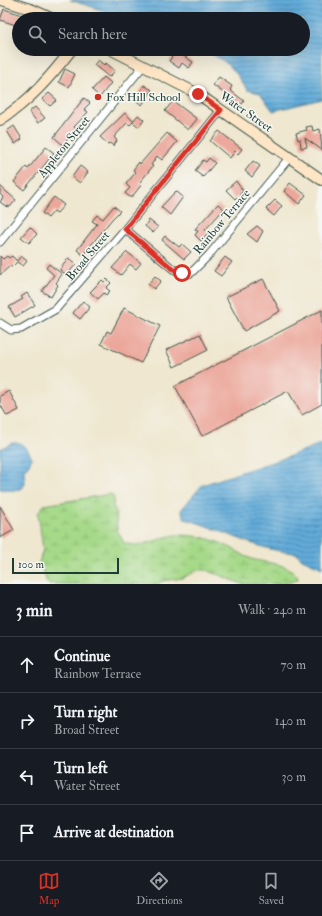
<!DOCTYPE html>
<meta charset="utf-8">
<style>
:root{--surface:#171b24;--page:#242831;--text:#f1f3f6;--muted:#9ea1a6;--line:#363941;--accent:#d93025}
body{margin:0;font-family:"IM FELL Double Pica",serif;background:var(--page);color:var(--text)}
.scale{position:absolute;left:12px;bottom:10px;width:107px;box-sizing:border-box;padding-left:4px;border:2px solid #1f3d34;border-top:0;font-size:11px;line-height:14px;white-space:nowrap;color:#1f3d34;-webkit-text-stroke:3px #f6f6f2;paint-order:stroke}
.stop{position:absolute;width:12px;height:12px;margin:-9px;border:3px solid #d93025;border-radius:50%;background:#fff}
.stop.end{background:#d93025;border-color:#fff;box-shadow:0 1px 4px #0008}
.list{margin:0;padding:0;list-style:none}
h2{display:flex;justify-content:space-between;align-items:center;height:52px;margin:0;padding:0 16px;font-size:17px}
h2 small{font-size:13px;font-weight:400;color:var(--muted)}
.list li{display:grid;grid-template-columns:26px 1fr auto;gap:12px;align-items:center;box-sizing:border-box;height:56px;padding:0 16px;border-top:1px solid var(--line)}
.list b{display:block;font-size:15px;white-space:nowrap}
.list p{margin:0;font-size:13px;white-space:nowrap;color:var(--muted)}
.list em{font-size:13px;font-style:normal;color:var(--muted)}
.icon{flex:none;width:22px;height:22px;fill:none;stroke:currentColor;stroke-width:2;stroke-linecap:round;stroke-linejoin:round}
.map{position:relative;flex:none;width:322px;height:584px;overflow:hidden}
.search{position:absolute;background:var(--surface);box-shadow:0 4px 16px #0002;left:12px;right:12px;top:12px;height:44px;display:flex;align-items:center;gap:10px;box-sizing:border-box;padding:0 14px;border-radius:22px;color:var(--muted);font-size:15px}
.sheet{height:276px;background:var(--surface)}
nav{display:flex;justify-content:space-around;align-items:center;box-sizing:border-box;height:56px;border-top:1px solid var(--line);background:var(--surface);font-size:11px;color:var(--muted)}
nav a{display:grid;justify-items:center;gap:2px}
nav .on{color:var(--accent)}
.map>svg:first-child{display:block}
</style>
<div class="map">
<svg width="322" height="584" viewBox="0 0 322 584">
<defs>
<pattern id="wetland-marsh" width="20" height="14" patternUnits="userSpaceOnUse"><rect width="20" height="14" fill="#a6d988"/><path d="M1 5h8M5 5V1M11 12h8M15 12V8" fill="none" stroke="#8ebb76"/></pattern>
<pattern id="water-rules" width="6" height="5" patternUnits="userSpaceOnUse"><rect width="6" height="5" fill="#62abd9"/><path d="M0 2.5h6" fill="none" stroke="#508cb1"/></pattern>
</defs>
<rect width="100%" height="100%" fill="#f6f6f2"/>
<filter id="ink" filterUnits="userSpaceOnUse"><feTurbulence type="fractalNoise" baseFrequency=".025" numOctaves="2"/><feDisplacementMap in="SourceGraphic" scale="8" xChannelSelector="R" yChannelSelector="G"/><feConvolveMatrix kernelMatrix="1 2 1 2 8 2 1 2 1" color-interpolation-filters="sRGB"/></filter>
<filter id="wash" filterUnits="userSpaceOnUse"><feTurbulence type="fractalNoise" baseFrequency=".012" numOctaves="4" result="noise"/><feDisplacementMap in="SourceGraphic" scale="16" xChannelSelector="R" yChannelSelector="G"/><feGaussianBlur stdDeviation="0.9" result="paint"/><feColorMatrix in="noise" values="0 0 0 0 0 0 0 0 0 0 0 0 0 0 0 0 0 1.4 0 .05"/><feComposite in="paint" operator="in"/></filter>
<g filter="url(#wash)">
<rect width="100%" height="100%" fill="#efe7cf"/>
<path fill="url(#wetland-marsh)" stroke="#628b5e" d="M111,494L114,498L113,506L116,512L117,529L124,543C144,550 159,536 177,535C194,535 210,538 225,545C235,549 243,556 252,559C264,563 296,564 298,579L286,584H242L206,570H199L182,578L162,581L158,584H48L39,563L43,549L38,513L44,505Z"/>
<path fill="url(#water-rules)" stroke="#407486" d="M70,0H322V99L273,111L260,93L247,90C232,65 227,61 200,49H303V19H116L101,10Z
M12,443H20L28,450L32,458L28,466L24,469C24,474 25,479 25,483C23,494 6,490 0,489V449Z
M322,443V568L302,559L296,553C257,551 222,529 185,519L181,510L202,485L290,456Z"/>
<g id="blocks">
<path fill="#eca69a" d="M4,9L31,18L30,19H19V26L0,20Z
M176,51L193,62L189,68L182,63L179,68L169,61Z
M98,60L104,65L106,63L115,71L109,77L94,65Z
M65,69L75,74L69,87L59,82Z
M104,77L111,83L100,97L92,90Z
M219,77L232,86L230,90L244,101L239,108L230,101L232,99L213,85Z
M144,85L152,90L142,105L135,100Z
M49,93L57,100L50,106L42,99Z
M84,98L90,103L84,109L88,112L74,127L76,129L63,145L54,137Z
M173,101L197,119L188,130L165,111Z
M35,107L45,118L38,123L29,112Z
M125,113L133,121L138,115L144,120L139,127L133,122L130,125L127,123L114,137L117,141L113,146L110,143L108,144L100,137Z
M14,126L22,139L15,144L7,131Z
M312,126L313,131L320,129L322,150L305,138L307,147L301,148L300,139L298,140L296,133L307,130L306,127Z
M219,131L242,149L238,154L235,151L230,158L210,141Z
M167,133L177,142L162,160L157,156L151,165L153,166L140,182L142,184L131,198L125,193L130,188L126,184L136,172L133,170L139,162L140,164Z
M46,147L54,153L24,190L14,182L26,167L28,169Z
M209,158L215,163L203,177L195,171L203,160L206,162Z
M253,161L260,166L252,177L245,171Z
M80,166L88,172L80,183L72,177Z
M236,181L243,191L235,199L226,190Z
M290,183L306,195L299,204L284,191Z
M0,186L16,200L10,207L8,206L7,207L0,202L3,197L0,194Z
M176,191L183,197L170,215L161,207Z
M54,197L64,205L57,213L54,211L48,218L42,213Z
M275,200L282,206L274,216L266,209Z
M218,204L224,209L205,230L208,233L201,241L195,235L198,231L195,229Z
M114,206L120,211L112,219L83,255L77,250L97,224L92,221L97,215L103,219Z
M149,220L158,227L153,233L145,226Z
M257,226L263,231L257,242L247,234Z
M30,227L37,234L29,243L21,237Z
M165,236L179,247L182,244L191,252L184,259L162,240Z
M127,252L141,263L136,269L130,264L121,275L112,268Z
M0,256L3,259L7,256L9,258L12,256L17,261L21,256L27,261L23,266L17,262L12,267L10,266L0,275Z
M225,257L232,262L221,276L214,271Z
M68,258L76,264L67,275L60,270Z
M49,264L62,274L56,283L58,285L51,297L42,291L54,275L46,268Z
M155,276L161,281L154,289L148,284Z
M107,279L111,283L106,288L110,291L106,295L104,293L98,299L90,292L102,280L104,282Z
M263,279L280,311L244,331L226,297Z
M27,293L35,305L15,317L9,307L23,299L21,297Z
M83,301L90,307L80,319L73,313Z
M124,308L160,326L141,363L101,344L107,331L111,333Z
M322,310V404L302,415L288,391L202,436L175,386Z
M200,334L208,350L174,367L166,350Z
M9,391L19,410L7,416L0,404V396Z
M0,506L14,530L0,538Z"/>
</g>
</g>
<g filter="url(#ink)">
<use href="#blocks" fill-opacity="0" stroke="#3e564b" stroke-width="1"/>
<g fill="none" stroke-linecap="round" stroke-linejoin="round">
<defs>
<path id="minor" d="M125,229L173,269L186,274L191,273L209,255L289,158
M0,242L143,66
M0,323L11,330L21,329L56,309L125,229L221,110"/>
<path id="secondary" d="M2,0L33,10L53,19
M110,49L198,94L322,180
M0,120C29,102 51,76 72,49"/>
</defs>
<use href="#minor" stroke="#3e564b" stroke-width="9"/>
<use href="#secondary" stroke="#3e564b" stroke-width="12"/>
<use href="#minor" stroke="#fff" stroke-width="7"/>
<use href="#secondary" stroke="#fde5c5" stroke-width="10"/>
</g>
</g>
<g fill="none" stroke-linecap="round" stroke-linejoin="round" filter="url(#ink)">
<path stroke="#d93025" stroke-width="5" d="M182,273L173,269L125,229L221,110L198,94"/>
</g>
<circle fill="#c8321e" stroke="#f6f6f2" stroke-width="1.5" cx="98" cy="97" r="4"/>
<g text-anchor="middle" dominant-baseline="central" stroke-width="3" stroke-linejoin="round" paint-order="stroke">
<g font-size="12" fill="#1f3d34" stroke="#f6f6f2" text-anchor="start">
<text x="106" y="97">Fox Hill School</text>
</g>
<g font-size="12" fill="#1f3d34" stroke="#f6f6f2">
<text transform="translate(246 112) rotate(35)">Water Street</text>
<text transform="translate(64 147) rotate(-51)">Appleton Street</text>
<text transform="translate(222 222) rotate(-50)">Rainbow Terrace</text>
<text transform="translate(88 256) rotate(-50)">Broad Street</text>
</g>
</g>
</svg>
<div class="scale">100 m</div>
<div class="stop" style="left:182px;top:273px"></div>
<div class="stop end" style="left:198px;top:94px"></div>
<div class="search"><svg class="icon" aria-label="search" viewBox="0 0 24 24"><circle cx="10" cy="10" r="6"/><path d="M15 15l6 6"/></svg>Search here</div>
</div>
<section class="sheet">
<h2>3 min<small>Walk · 240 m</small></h2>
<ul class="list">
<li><svg class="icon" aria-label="ahead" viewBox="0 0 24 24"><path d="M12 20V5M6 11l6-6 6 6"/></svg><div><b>Continue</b><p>Rainbow Terrace</p></div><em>70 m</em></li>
<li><svg class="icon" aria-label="right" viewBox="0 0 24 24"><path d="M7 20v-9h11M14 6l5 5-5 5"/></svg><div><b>Turn right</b><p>Broad Street</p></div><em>140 m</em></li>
<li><svg class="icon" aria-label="left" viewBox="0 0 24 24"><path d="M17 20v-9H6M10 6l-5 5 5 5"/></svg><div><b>Turn left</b><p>Water Street</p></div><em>30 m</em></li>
<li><svg class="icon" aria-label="arrive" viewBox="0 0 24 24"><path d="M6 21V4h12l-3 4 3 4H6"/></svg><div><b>Arrive at destination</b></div></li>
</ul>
</section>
<nav>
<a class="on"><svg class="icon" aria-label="map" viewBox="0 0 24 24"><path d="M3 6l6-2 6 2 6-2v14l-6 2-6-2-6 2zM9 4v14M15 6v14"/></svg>Map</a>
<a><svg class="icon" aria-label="directions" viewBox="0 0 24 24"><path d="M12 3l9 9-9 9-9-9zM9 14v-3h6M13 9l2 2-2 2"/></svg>Directions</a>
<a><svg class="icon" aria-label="saved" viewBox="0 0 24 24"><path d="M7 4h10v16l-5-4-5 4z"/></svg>Saved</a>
</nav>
